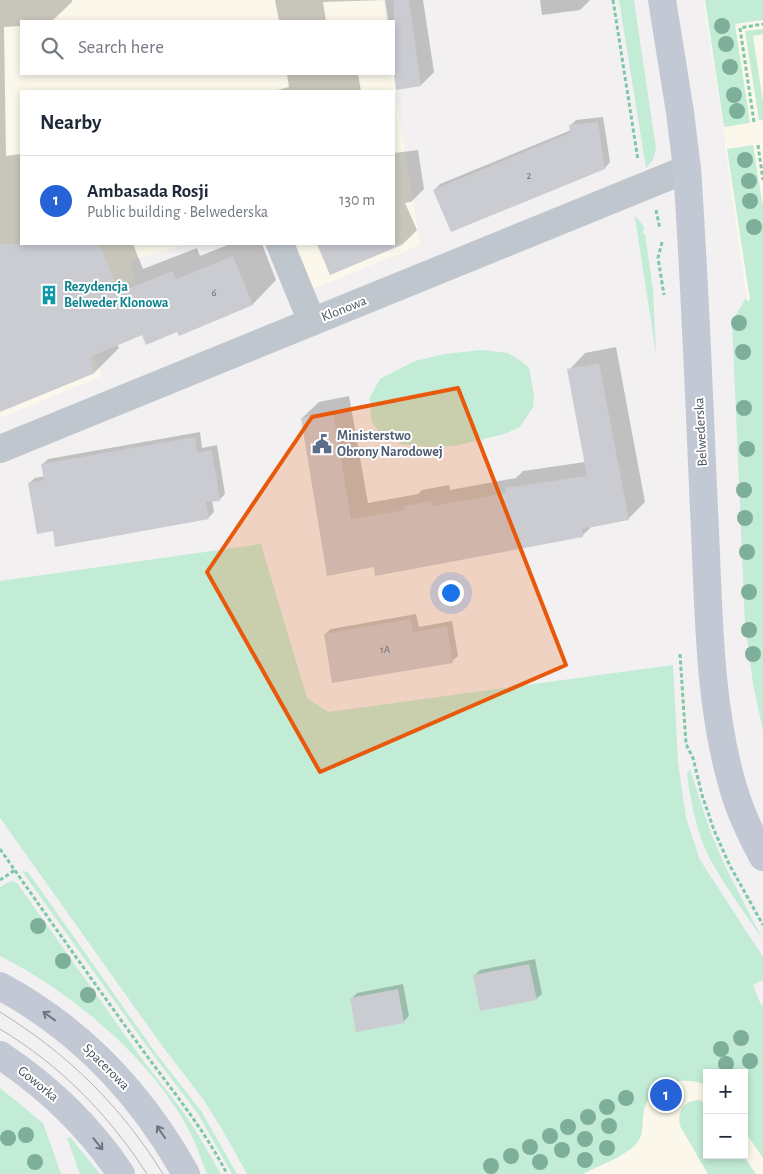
<!DOCTYPE html>
<meta charset="utf-8">
<style>
:root{--surface:#fff;--page:#f6f6f7;--text:#1f2937;--muted:#747a83;--line:#e0e1e3;--accent:#2663d6}
body{margin:0;font-family:"Alegreya Sans",sans-serif;background:var(--page);color:var(--text)}
.controls{position:absolute;right:15px;bottom:15px;display:grid;overflow:hidden;border-radius:0px;box-shadow:0 2px 8px #0003}
.controls button{width:45px;height:45px;display:grid;place-items:center;padding:0;border:0;border-bottom:1px solid var(--line);background:var(--surface);color:var(--text);font:25px sans-serif}
.you{position:absolute;left:450px;top:592px;width:18px;height:18px;margin:-12px;border:4px solid #fff;border-radius:50%;background:#1a73e8;box-shadow:0 0 0 8px #1a73e833}
.badge{display:grid;place-items:center;width:32px;height:32px;border-radius:50%;background:var(--accent);color:#fff;font-size:16px;font-weight:700}
.pin{position:absolute;translate:-50% -50%;border:2px solid #fff;box-shadow:0 1px 5px #0006}
.list{margin:0;padding:0;list-style:none}
h2{display:flex;justify-content:space-between;align-items:center;height:65px;margin:0;padding:0 20px;font-size:21px}
h2 small{font-size:16px;font-weight:400;color:var(--muted)}
.list li{display:grid;grid-template-columns:32px 1fr auto;gap:15px;align-items:center;box-sizing:border-box;height:90px;padding:0 20px;border-top:1px solid var(--line)}
.list b{display:block;font-size:19px;white-space:nowrap}
.list p{margin:0;font-size:16px;white-space:nowrap;color:var(--muted)}
.list em{font-size:16px;font-style:normal;color:var(--muted)}
.icon{flex:none;width:28px;height:28px;fill:none;stroke:currentColor;stroke-width:2;stroke-linecap:round;stroke-linejoin:round}
.map{position:relative;flex:none;width:763px;height:1174px;overflow:hidden}
.search{position:absolute;background:var(--surface);box-shadow:0 2px 8px #0003;left:20px;top:20px;width:375px;height:55px;display:flex;align-items:center;gap:12px;box-sizing:border-box;padding:0 18px;border-radius:0px;color:var(--muted);font-size:19px}
.panel{position:absolute;background:var(--surface);box-shadow:0 2px 8px #0003;left:20px;top:90px;width:375px;height:155px;border-radius:0px}
.map>svg:first-child{display:block}
</style>
<div class="map">
<svg width="763" height="1174" viewBox="0 0 763 1174">
<rect width="100%" height="100%" fill="#f2f0f0"/>
<path fill="#fbf8eb" fill-rule="evenodd" d="M0,0H383L386,21H21V74H394L397,103L420,245L289,299L267,244H394V91H21V244H189L130,260L135,280L79,303L83,329L102,376L0,418Z
M703,0H763V560L747,301L725,147V138Z
M763,1025V1174H471ZM707,1073H744V1155H707Z"/>
<path fill="#c2ecd6" d="M619,0H634L656,149L653,160L646,168Z
M705,0H763V20L735,24L750,123L724,127Z
M763,29V34L753,36L763,102V120H759L745,31Z
M753,145L763,207V731L753,683L745,623L732,321L746,298L747,301L750,300L727,149Z
M636,217L644,227L643,234H645L653,290L656,353L635,218H633Z
M481,350L508,353L521,361L529,368L534,395L533,407L520,427L504,434L455,446L428,447L401,444L380,434L371,420L370,397L380,379L415,361L445,354Z
M261,544L307,698L328,712L673,665L678,762L686,818L700,860L763,957V980L753,985L761,1005L763,1004V1158L744,1130V1073H707V1085C683,1075 651,1082 644,1110C641,1122 645,1133 637,1143C626,1156 598,1166 583,1174H247L222,1129L203,1099L163,1047L0,818V581Z
M690,769L710,831L725,866L763,940C747,916 729,892 714,866C698,840 691,804 687,774Z
M22,871L28,872L155,1052L201,1111L237,1174H232L198,1114L143,1041Z
M11,881L17,883L142,1059L181,1109L196,1131L221,1174H207C200,1156 194,1138 184,1121C143,1052 71,992 0,956V887Z
M0,1088L43,1123L61,1174H0Z
M699,1100L707,1104V1155H743L756,1174H708L680,1126C677,1111 683,1101 699,1100Z
M70,1137L100,1174H80L67,1138Z"/>
<path fill="#0003" d="M0,0H72V2L52,21H21V26L4,27L6,156L21,154V244H133L143,269L197,248L200,256L230,244H262L276,280L253,304L180,335L178,330L143,333L117,344L119,348L95,372L0,411Z
M275,0H423L434,72L421,85L397,88L394,65V21H388L385,0L323,2L326,21H279Z
M540,0H590L580,10L542,15Z
M287,74H358L361,91H274L289,87Z
M603,117L610,162L605,168L434,190L440,184L571,130L570,126L576,120Z
M418,150L424,189L411,202L405,203L417,230L404,243L331,273L318,244H394V153Z
M616,347L645,502L628,519L593,525L582,536L375,565L328,574L302,418L319,402L349,396L368,503L418,494L422,490L449,485L450,490L516,478L523,471L585,462L569,370L585,353Z
M200,432L202,448L217,445L225,494L220,499L212,500L214,512L208,518L54,529L29,483L35,478L45,476L42,465L48,459Z
M416,614L419,627L452,621L458,656L452,661L325,634L331,629Z
M535,959L542,994L536,999L474,976L480,970Z
M403,984L409,1016L403,1022L351,999L357,993Z"/>
<path fill="#caccd2" d="M394,0H409L421,86L396,90L394,74Z
M598,122L605,169L451,232L433,190L570,133L569,125Z
M0,244H99L119,292L173,271L176,279L233,256L253,305L179,336L177,332L146,345L142,335L90,357L95,373L0,412Z
M317,244H404L330,275Z
M599,363L629,520L582,529L583,537L375,576L374,567L327,576L301,418L333,412L351,519L405,510L404,506L432,501L433,506L506,493L505,488L587,476L567,369Z
M195,437L197,453L211,450L217,480L220,501L206,502L209,519L55,547L53,531L37,534L28,483L44,480L41,464Z
M411,619L413,632L447,626L453,663L332,683L324,634Z
M529,964L537,1000L480,1011L473,975Z
M398,989L404,1023L356,1032L350,998Z"/>
<g fill="none" stroke-linecap="round" stroke-linejoin="round">
<path stroke="#7cc8a9" stroke-width="3" stroke-dasharray="4 2.5" stroke-linecap="butt" d="M613,0L638,160
M754,122L740,28L763,24
M758,145L763,180
M656,210L660,229
M662,242L658,258L664,295
M680,654L686,744L693,758L702,795L714,830L729,864L763,925
M0,849C46,915 92,980 139,1045C170,1088 203,1127 227,1174
M0,880L15,870"/>
<path stroke="#bfc6cd" stroke-width="28" d="M280,244L312,322
M0,449L687,169"/>
<path stroke="#c2c9d5" stroke-width="28" d="M662,0L680,112L687,169C695,283 699,396 704,510C709,601 707,699 733,787C740,812 751,835 763,857
M0,986C80,1029 142,1095 186,1174
M0,1055C48,1087 89,1126 121,1174"/>
<path stroke="#b2b4ba" stroke-width="1" d="M0,1012C67,1053 122,1107 163,1174
M0,1029C60,1065 109,1115 147,1174"/>
</g>
<g fill="#7daf9a">
<circle cx="722" cy="26" r="8"/>
<circle cx="726" cy="44" r="8"/>
<circle cx="730" cy="67" r="8"/>
<circle cx="734" cy="95" r="8"/>
<circle cx="737" cy="111" r="8"/>
<circle cx="745" cy="160" r="8"/>
<circle cx="749" cy="181" r="8"/>
<circle cx="750" cy="201" r="8"/>
<circle cx="754" cy="227" r="8"/>
<circle cx="739" cy="323" r="8"/>
<circle cx="743" cy="352" r="8"/>
<circle cx="744" cy="408" r="8"/>
<circle cx="747" cy="449" r="8"/>
<circle cx="744" cy="490" r="8"/>
<circle cx="745" cy="518" r="8"/>
<circle cx="747" cy="552" r="8"/>
<circle cx="749" cy="592" r="8"/>
<circle cx="749" cy="630" r="8"/>
<circle cx="753" cy="654" r="8"/>
<circle cx="38" cy="926" r="8"/>
<circle cx="63" cy="961" r="8"/>
<circle cx="88" cy="995" r="8"/>
<circle cx="741" cy="1038" r="8"/>
<circle cx="721" cy="1049" r="8"/>
<circle cx="750" cy="1061" r="8"/>
<circle cx="726" cy="1064" r="8"/>
<circle cx="626" cy="1098" r="8"/>
<circle cx="607" cy="1107" r="8"/>
<circle cx="588" cy="1117" r="8"/>
<circle cx="609" cy="1126" r="8"/>
<circle cx="568" cy="1127" r="8"/>
<circle cx="26" cy="1135" r="8"/>
<circle cx="550" cy="1136" r="8"/>
<circle cx="8" cy="1138" r="8"/>
<circle cx="585" cy="1139" r="8"/>
<circle cx="530" cy="1147" r="8"/>
<circle cx="607" cy="1148" r="8"/>
<circle cx="562" cy="1150" r="8"/>
<circle cx="511" cy="1156" r="8"/>
<circle cx="585" cy="1160" r="8"/>
<circle cx="35" cy="1162" r="8"/>
<circle cx="540" cy="1162" r="8"/>
<circle cx="491" cy="1166" r="8"/>
</g>
<defs><path id="oneway-shaft" d="M-6 0H5M1.5-3L5.5 0L1.5 3" fill="none" stroke-width="1.6" stroke-linecap="round" stroke-linejoin="round" transform="scale(1.25)"/></defs>
<g stroke="#6d7580">
<use href="#oneway-shaft" transform="translate(49 1016) rotate(-144)"/>
<use href="#oneway-shaft" transform="translate(161 1132) rotate(-124)"/>
<use href="#oneway-shaft" transform="translate(98 1144) rotate(51)"/>
</g>
<path fill="#e8590c" fill-opacity="0.2" stroke="#e8590c" stroke-width="4" stroke-linejoin="round" d="M458,388L566,665L320,772L207,572L312,417Z"/>
<defs>
<symbol id="building-bare" viewBox="-9 -9 18 18"><path d="M-4-6H4V6H1V3H-1V6H-4ZM-2.5-4.3h1.7v1.8h-1.7ZM.8-4.3h1.7v1.8H.8ZM-2.5-1h1.7V.8h-1.7ZM.8-1h1.7V.8H.8Z" fill="#0f9aa8" stroke="#fff" stroke-width="2.5" paint-order="stroke"/></symbol>
<symbol id="civic-bare" viewBox="-9 -9 18 18"><path d="M-.6-6.5H3V-4.5H.6V-3L4-1V1h2V6H-6V1h2V-1L-.6-3ZM-1.2 2.5V6h2.4V2.5Z" fill="#5c6f8a" stroke="#fff" stroke-width="2.5" paint-order="stroke"/></symbol>
</defs>
<g fill-rule="evenodd">
<use href="#building-bare" x="35" y="281" width="28" height="28"/>
<use href="#civic-bare" x="308" y="430" width="28" height="28"/>
</g>
<g text-anchor="middle" dominant-baseline="central" stroke-width="4" stroke-linejoin="round" paint-order="stroke">
<g font-size="11" fill="#69707a">
<text x="529" y="175">2</text>
<text x="214" y="292">6</text>
<text x="385" y="649">1A</text>
</g>
<g font-size="14" font-weight="bold" fill="#0d838f" stroke="#fff" text-anchor="start">
<text x="64" y="287">Rezydencja<tspan x="64" dy="16">Belweder Klonowa</tspan></text>
</g>
<g font-size="14" fill="#49515c" stroke="#fff">
<text transform="translate(344 309) rotate(-22)">Klonowa</text>
<text transform="translate(701 432) rotate(-93)">Belwederska</text>
<text transform="translate(106 1067) rotate(45)">Spacerowa</text>
<text transform="translate(38 1084) rotate(39)">Goworka</text>
</g>
<g font-size="14" font-weight="bold" fill="#4e5e75" stroke="#fff" text-anchor="start">
<text x="337" y="436">Ministerstwo<tspan x="337" dy="16">Obrony Narodowej</tspan></text>
</g>
</g>
</svg>
<div class="controls">
<button>+</button>
<button>−</button>
</div>
<div class="you"></div>
<div class="pin badge" style="left:666px;top:1095px">1</div>
<div class="search"><svg class="icon" aria-label="search" viewBox="0 0 24 24"><circle cx="10" cy="10" r="6"/><path d="M15 15l6 6"/></svg>Search here</div>
<section class="panel">
<h2>Nearby<small></small></h2>
<ul class="list">
<li><span class="badge">1</span><div><b>Ambasada Rosji</b><p>Public building · Belwederska</p></div><em>130 m</em></li>
</ul>
</section>
</div>
